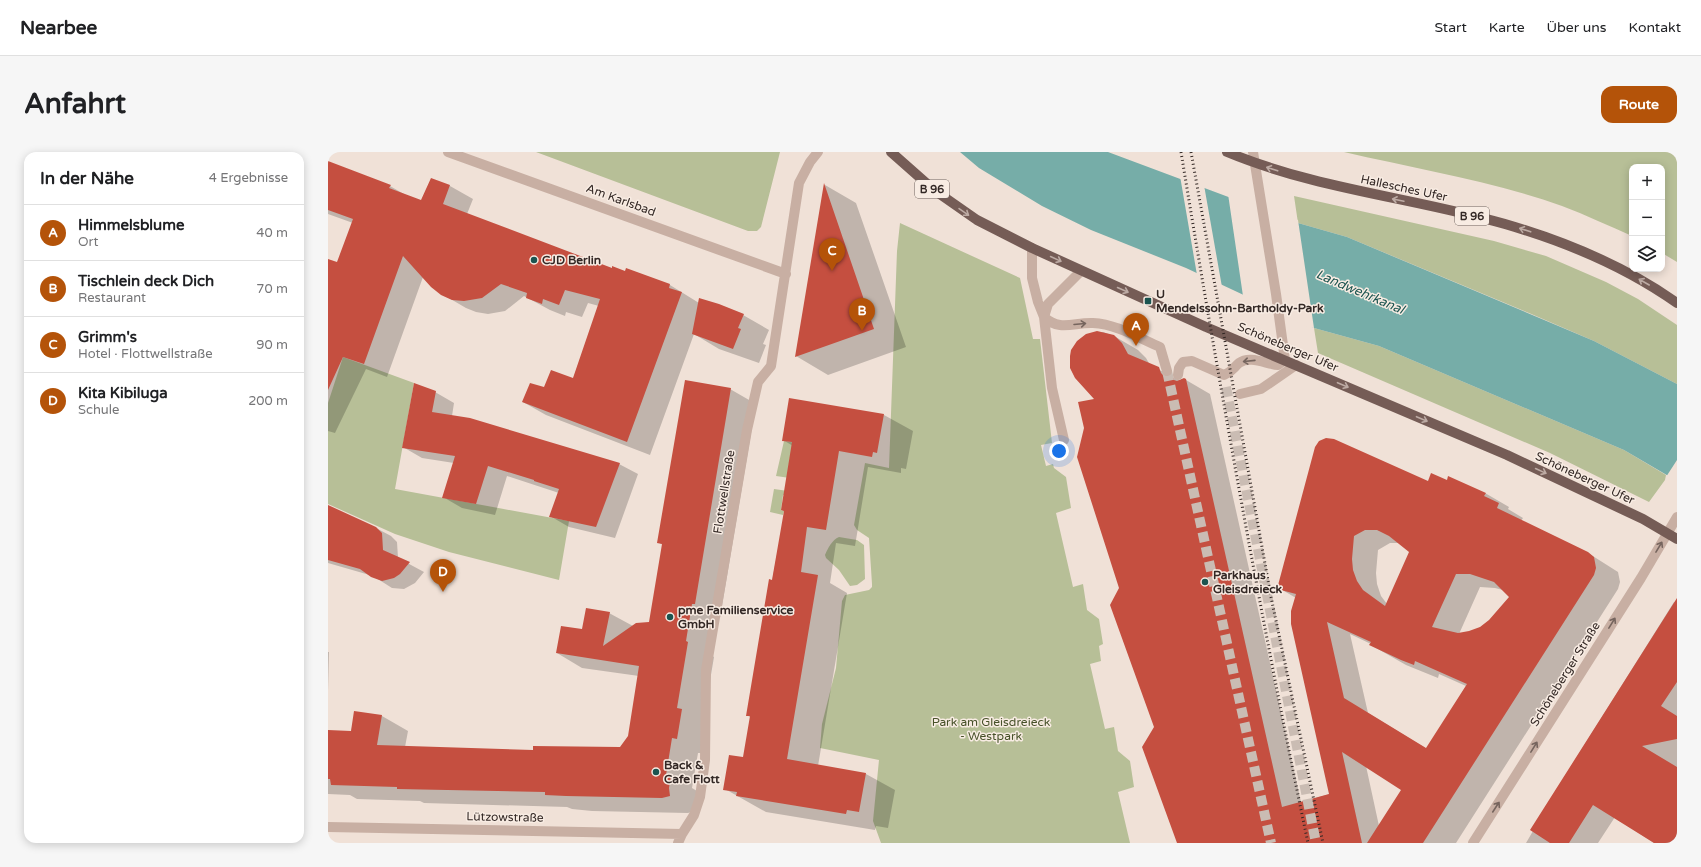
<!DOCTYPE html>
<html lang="de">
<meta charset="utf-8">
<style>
:root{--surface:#fff;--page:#f6f6f6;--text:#202124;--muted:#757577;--line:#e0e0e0;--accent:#b45309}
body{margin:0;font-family:"Varela Round",sans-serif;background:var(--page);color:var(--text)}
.controls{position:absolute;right:12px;top:12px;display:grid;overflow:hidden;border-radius:8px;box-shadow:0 2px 10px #0003}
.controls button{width:36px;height:36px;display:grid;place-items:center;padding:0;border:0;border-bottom:1px solid var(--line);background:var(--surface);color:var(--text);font:20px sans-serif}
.you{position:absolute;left:731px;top:299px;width:14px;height:14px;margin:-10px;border:3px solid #fff;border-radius:50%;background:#1a73e8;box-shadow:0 0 0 6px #1a73e833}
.badge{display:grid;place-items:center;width:26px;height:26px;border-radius:50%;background:var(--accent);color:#fff;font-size:13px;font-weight:700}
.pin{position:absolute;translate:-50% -33px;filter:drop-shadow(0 1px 2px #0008)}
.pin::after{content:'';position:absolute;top:21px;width:14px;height:12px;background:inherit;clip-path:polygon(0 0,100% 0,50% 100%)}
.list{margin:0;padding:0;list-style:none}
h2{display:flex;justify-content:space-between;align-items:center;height:52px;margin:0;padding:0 16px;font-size:17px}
h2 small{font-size:13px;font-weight:400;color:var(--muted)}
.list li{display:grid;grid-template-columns:26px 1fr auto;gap:12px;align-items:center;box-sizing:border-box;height:56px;padding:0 16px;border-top:1px solid var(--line)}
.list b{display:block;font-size:15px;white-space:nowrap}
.list p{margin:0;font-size:13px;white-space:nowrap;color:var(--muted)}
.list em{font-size:13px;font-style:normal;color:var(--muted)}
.icon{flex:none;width:22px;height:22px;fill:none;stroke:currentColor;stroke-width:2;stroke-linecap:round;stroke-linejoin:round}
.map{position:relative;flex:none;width:1349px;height:691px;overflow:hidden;border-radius:12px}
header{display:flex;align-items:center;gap:24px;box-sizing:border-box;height:56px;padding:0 20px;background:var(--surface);border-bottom:1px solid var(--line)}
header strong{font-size:19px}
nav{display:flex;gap:22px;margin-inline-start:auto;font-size:14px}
.intro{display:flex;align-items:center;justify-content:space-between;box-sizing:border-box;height:96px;padding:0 24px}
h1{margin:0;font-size:28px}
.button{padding:10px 18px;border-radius:12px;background:var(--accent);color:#fff;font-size:14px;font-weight:700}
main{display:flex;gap:24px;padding:0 24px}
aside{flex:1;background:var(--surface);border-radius:12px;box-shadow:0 2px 10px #0003}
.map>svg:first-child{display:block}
</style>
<header>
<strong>Nearbee</strong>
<nav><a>Start</a><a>Karte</a><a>Über uns</a><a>Kontakt</a></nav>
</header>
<div class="intro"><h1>Anfahrt</h1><a class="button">Route</a></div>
<main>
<aside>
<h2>In der Nähe<small>4 Ergebnisse</small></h2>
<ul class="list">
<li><span class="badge">A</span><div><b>Himmelsblume</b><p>Ort</p></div><em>40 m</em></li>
<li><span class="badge">B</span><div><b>Tischlein deck Dich</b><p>Restaurant</p></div><em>70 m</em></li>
<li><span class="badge">C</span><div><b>Grimm's</b><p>Hotel · Flottwellstraße</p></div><em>90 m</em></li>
<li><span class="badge">D</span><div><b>Kita Kibiluga</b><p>Schule</p></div><em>200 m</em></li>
</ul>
</aside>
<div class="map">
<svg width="1349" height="691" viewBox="0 0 1349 691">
<rect width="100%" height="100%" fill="#f0e1d7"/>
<path fill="#b7bf97" d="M208,0H452L433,75L429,79H420Z
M1016,0H1349V110L1334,101V15H1304V84C1281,74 1258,63 1234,54C1164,29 1089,17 1016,0Z
M966,44L1166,89L1218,104L1278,130L1310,147L1349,173V232L1266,189L1201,161L1019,85L970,71Z
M572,71L692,126L705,187H712L724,291L713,293L718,314L725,312L726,316L738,325L743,356L728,361L745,435L755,432L759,458L771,467L775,492L771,494L773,509L762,512L777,577L786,575L790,599L802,609L806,635L790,640L802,691H553L545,669L551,608L492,596L494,572L508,516L514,449L517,443L541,438L544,435V432L541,386L529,378L526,373L537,311L561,316L569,99Z
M986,176L1051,194L1296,298L1338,323L1337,328L1321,350L1222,301L990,201Z
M15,205L86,231L67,337L241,369L231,428L121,400L67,382L0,352V251Z
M456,289L468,291C462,303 459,312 462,326L448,324Z
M446,337L460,339L459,343H455L453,358L456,359L455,363L442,360Z
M511,385L529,388L536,393L537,427L529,433L522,434L511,418L498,406L497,403C500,396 504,388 511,385Z"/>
<path fill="#76ada8" d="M632,0H780L970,71L1019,85L1266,189L1349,232V329L1296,298L1051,194L986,176L858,116L763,78L714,54L651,16Z"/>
<path fill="#f0e1d7" d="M852,24L876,33L894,135L869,123Z
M900,42L970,68L986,176L980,175L915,144Z
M1349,308V331L1338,325Z"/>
<path fill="#0003" fill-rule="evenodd" d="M0,11L62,34L81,45L94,50L103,27L122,34L145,47L139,62L285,117L297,120L299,117L342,133L371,151L415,163L441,178L435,192L438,193L431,211L391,197L366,182L322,303L218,263L195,250L217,236L245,227L271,154L260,151L254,165L238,160L237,164L222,158L196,144L177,159L160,162L148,160L138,156L114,142L95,125L59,225L38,217L7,281L0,279V108L9,112L25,71L0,62Z
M497,33L528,51L578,195L500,223L468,204Z
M775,180L786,184L810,198L818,206L822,213L852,229L858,228L882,242L973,650L1002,642L968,446L951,436L1101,330H1119L1157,341L1181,355L1180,357L1195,366L1193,369L1260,401L1290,420L1292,430L1290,437L1128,691H850L827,576L768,248L759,183ZM1062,391H1071L1082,400L1059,452L1053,444L1049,432L1048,421L1050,398ZM1152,435L1167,436L1175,438L1182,445L1162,469L1153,475L1142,480L1131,482ZM1022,482L1043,492V493L1078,513L1110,526L1111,522L1138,534L1099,597L1040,561ZM1038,614L1074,638L1051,674Z
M402,237L428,252L392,466H390L384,504L386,505L375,570V601H370L364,636L369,639L367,659L360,661L264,659L244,657L239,655L96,651L92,649L29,647L22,643L0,642V579L23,580L27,560L54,564L80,579L77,595L206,599L292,596L301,584L311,524L254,516L229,501L255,478L281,461L305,474L322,471L335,393L330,390Z
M107,240L126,251L124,264L291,312L310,322L287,386L241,375L222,364L231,341L179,324L167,363L134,356L115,345L126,311L94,306L75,295Z
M556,263L585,279L578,317L573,316V321L540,315L527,394L508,391L502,431L519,441L490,614L538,622L567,638L560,676L548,674L547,678L438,660L397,637L416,606L423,566L419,563L457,360L454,358L465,294L455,288Z
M0,354L48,376L63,384L69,390L70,406L96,420L87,431L76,437L64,436L45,424L0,411Z
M1346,450L1349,452V691H1326L1287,665L1270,691H1198L1205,679L1203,678Z
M0,500H1L0,539Z"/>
<path fill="#c54f40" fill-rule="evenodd" d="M0,9L63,33L61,36L93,48L103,26L122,33L115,52L284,116V114L297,119L298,116L342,132L341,136L354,140L299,290L194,250L202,231L216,235L223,218L245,226L272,147L237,138L231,153L215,147L214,152L198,146L199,141L173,132L154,146L136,149L124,148L113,143L103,135L75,104L36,212L15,205L0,238V107L9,110L25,67L0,58Z
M496,31L546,177L467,205Z
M371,146L391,152L416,162L410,176L413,177L405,197L364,182Z
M769,179L786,183L794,191L800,202L831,215L833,221L837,225L844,223L846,228L849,229L856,226L858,227L954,655L1001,642L963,472V459L968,442L949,437L987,295L991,289L998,286L1006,287L1100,329L1103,321L1119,328L1120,324L1158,341L1156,344L1171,351L1169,356L1260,400L1266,405L1268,416L1266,423L1095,691H1039L1073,638L1014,600L1034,691H849L814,595L826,575L782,453L791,436L749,305L756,276L750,250L766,247L747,226L742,216V204L743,198L749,189L758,182ZM1037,378H1049L1061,384L1081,400L1057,454L1035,438L1029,429L1025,418L1024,407L1026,384ZM1128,422H1142L1166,430L1181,445L1161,468L1152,475L1141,479L1130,481L1104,475ZM999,470L1043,490L1041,493L1073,508L1086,513L1087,509L1139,532L1098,596L1016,546Z
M357,228L403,236L367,452H364L358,489L360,490L349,556L354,557L349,587L344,586L338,623H343L341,636L342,644L334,646L238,644L217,643V640L69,637V635L3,633L2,627H0V578L23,579L26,559L54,563L49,593L205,598V594L292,595L300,584L311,514L228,501L233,474L254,477L258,456L282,460L275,494L308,471L321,470L334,392L329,391Z
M86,231L108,239L104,260L142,266L292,311L268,375L221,365L231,337L206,329V328L160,314L148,352L114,346L127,304L74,296Z
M461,246L556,262L549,301L545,300L544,305L511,299L498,378L479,375L473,420L490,423L459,607L538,621L531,660L519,658L518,662L408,644L409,640L395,638L401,603L415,605L422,564H418L441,427L444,428L456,359L453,358L464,290L454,289Z
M0,353L48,375L54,381L55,398L82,410L72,422L66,426L54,429L43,425L32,417L0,408Z
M1349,446V530L1333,554L1349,564V587L1314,594L1349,615V691H1326L1265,653L1241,691H1222L1202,678Z"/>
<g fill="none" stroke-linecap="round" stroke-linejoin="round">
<path stroke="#cabcb3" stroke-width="10" stroke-dasharray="10 5" stroke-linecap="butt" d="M839,219L943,691
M898,235L988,691"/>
<path stroke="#c8afa3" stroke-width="10" d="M120,0L458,122
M704,96V126L710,150L716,165L724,236L736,288
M716,165C732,180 746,170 765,171C788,172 811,186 832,195L839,219
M716,165L720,152L753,119
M850,223L851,216L855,210L864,209L896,223C905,219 905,216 911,211C922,203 938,212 950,213L957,208L948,142L925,0
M912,242L933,237L968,213
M0,675L354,682
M350,691L354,682L366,663L372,645L377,608L378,518L419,278L430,230L443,214L471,31L482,10L490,0
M1145,691L1313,426L1349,365"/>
<path stroke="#755c56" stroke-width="10" d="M563,0L606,38L649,68L704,96L878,175L1179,303L1315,367L1349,387
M899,0C993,39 1091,46 1187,75C1243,92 1301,117 1349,151"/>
<path stroke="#332825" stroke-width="3" stroke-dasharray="1 3" stroke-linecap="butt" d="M853,0C891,231 932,462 980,691
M863,0L943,445L995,691"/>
</g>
<defs><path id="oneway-shaft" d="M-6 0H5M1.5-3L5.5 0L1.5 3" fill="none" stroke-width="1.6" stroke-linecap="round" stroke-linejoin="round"/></defs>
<g stroke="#bdaba4">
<use href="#oneway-shaft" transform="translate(944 17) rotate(-162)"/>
<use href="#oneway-shaft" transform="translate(1070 48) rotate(-168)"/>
<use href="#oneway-shaft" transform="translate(636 60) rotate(35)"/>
<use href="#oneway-shaft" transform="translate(1197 78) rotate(-162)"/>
<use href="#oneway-shaft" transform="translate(728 107) rotate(25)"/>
<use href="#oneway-shaft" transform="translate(1316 130) rotate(-150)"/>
<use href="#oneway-shaft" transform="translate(795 138) rotate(24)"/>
<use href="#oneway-shaft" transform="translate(1015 233) rotate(23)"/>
<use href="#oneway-shaft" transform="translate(1094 267) rotate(23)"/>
<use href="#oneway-shaft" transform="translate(1213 319) rotate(25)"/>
</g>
<g stroke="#76655e">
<use href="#oneway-shaft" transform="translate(752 172) rotate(-5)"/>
<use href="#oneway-shaft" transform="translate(921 209) rotate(174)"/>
<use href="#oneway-shaft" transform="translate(1331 395) rotate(-59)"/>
<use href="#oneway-shaft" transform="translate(1284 471) rotate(-58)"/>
<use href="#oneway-shaft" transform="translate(1206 595) rotate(-58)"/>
<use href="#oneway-shaft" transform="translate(1168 655) rotate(-57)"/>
</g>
<g fill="#1b5450" stroke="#f8ece3" stroke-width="1.5">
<circle cx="206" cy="108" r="4"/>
<rect x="816" y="145" width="8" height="8" rx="2"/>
<circle cx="877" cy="430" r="4"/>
<circle cx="342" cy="465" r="4"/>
<circle cx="328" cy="620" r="4"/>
</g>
<g text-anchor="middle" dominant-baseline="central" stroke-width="3" stroke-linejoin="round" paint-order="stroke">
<g fill="#f8ece3" stroke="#6e635e" stroke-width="1">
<rect x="587" y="28" width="34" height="18" rx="3"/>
<rect x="1127" y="55" width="34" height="18" rx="3"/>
</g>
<g font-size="11" font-weight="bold" fill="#332825">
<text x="604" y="37">B 96</text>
<text x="1144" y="64">B 96</text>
</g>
<g font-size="12" fill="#332825" stroke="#f8ece3">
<text transform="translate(1076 36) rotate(12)">Hallesches Ufer</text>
<text transform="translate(293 48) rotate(20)">Am Karlsbad</text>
<text transform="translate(960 195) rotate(23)">Schöneberger Ufer</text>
<text transform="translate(1257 326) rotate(25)">Schöneberger Ufer</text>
<text transform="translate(396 340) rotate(-81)">Flottwellstraße</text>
<text transform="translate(1237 522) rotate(-58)">Schöneberger Straße</text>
<text transform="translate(177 665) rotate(1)">Lützowstraße</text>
</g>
<g font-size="12" font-weight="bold" fill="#332825" stroke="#f8ece3" text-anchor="start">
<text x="214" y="108">CJD Berlin</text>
<text x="828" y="142">U<tspan x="828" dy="14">Mendelssohn-Bartholdy-Park</tspan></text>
<text x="885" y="423">Parkhaus<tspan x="885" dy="14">Gleisdreieck</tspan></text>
<text x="350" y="458">pme Familienservice<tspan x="350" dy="14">GmbH</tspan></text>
<text x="336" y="613">Back &amp;<tspan x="336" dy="14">Cafe Flott</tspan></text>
</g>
<g font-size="12" fill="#475129" stroke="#f8ece3">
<text x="663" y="570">Park am Gleisdreieck<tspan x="663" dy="14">- Westpark</tspan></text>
</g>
<g font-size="13" font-style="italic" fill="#1b5450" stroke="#f8ece3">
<text transform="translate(1032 140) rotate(23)">Landwehrkanal</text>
</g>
</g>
</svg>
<div class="controls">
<button>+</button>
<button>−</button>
<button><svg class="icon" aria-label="layers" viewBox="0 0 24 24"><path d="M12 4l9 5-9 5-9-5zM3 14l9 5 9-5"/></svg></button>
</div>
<div class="you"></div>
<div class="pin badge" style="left:808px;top:194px">A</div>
<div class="pin badge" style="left:534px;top:179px">B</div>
<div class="pin badge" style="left:504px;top:119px">C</div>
<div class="pin badge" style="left:115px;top:440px">D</div>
</div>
</main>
